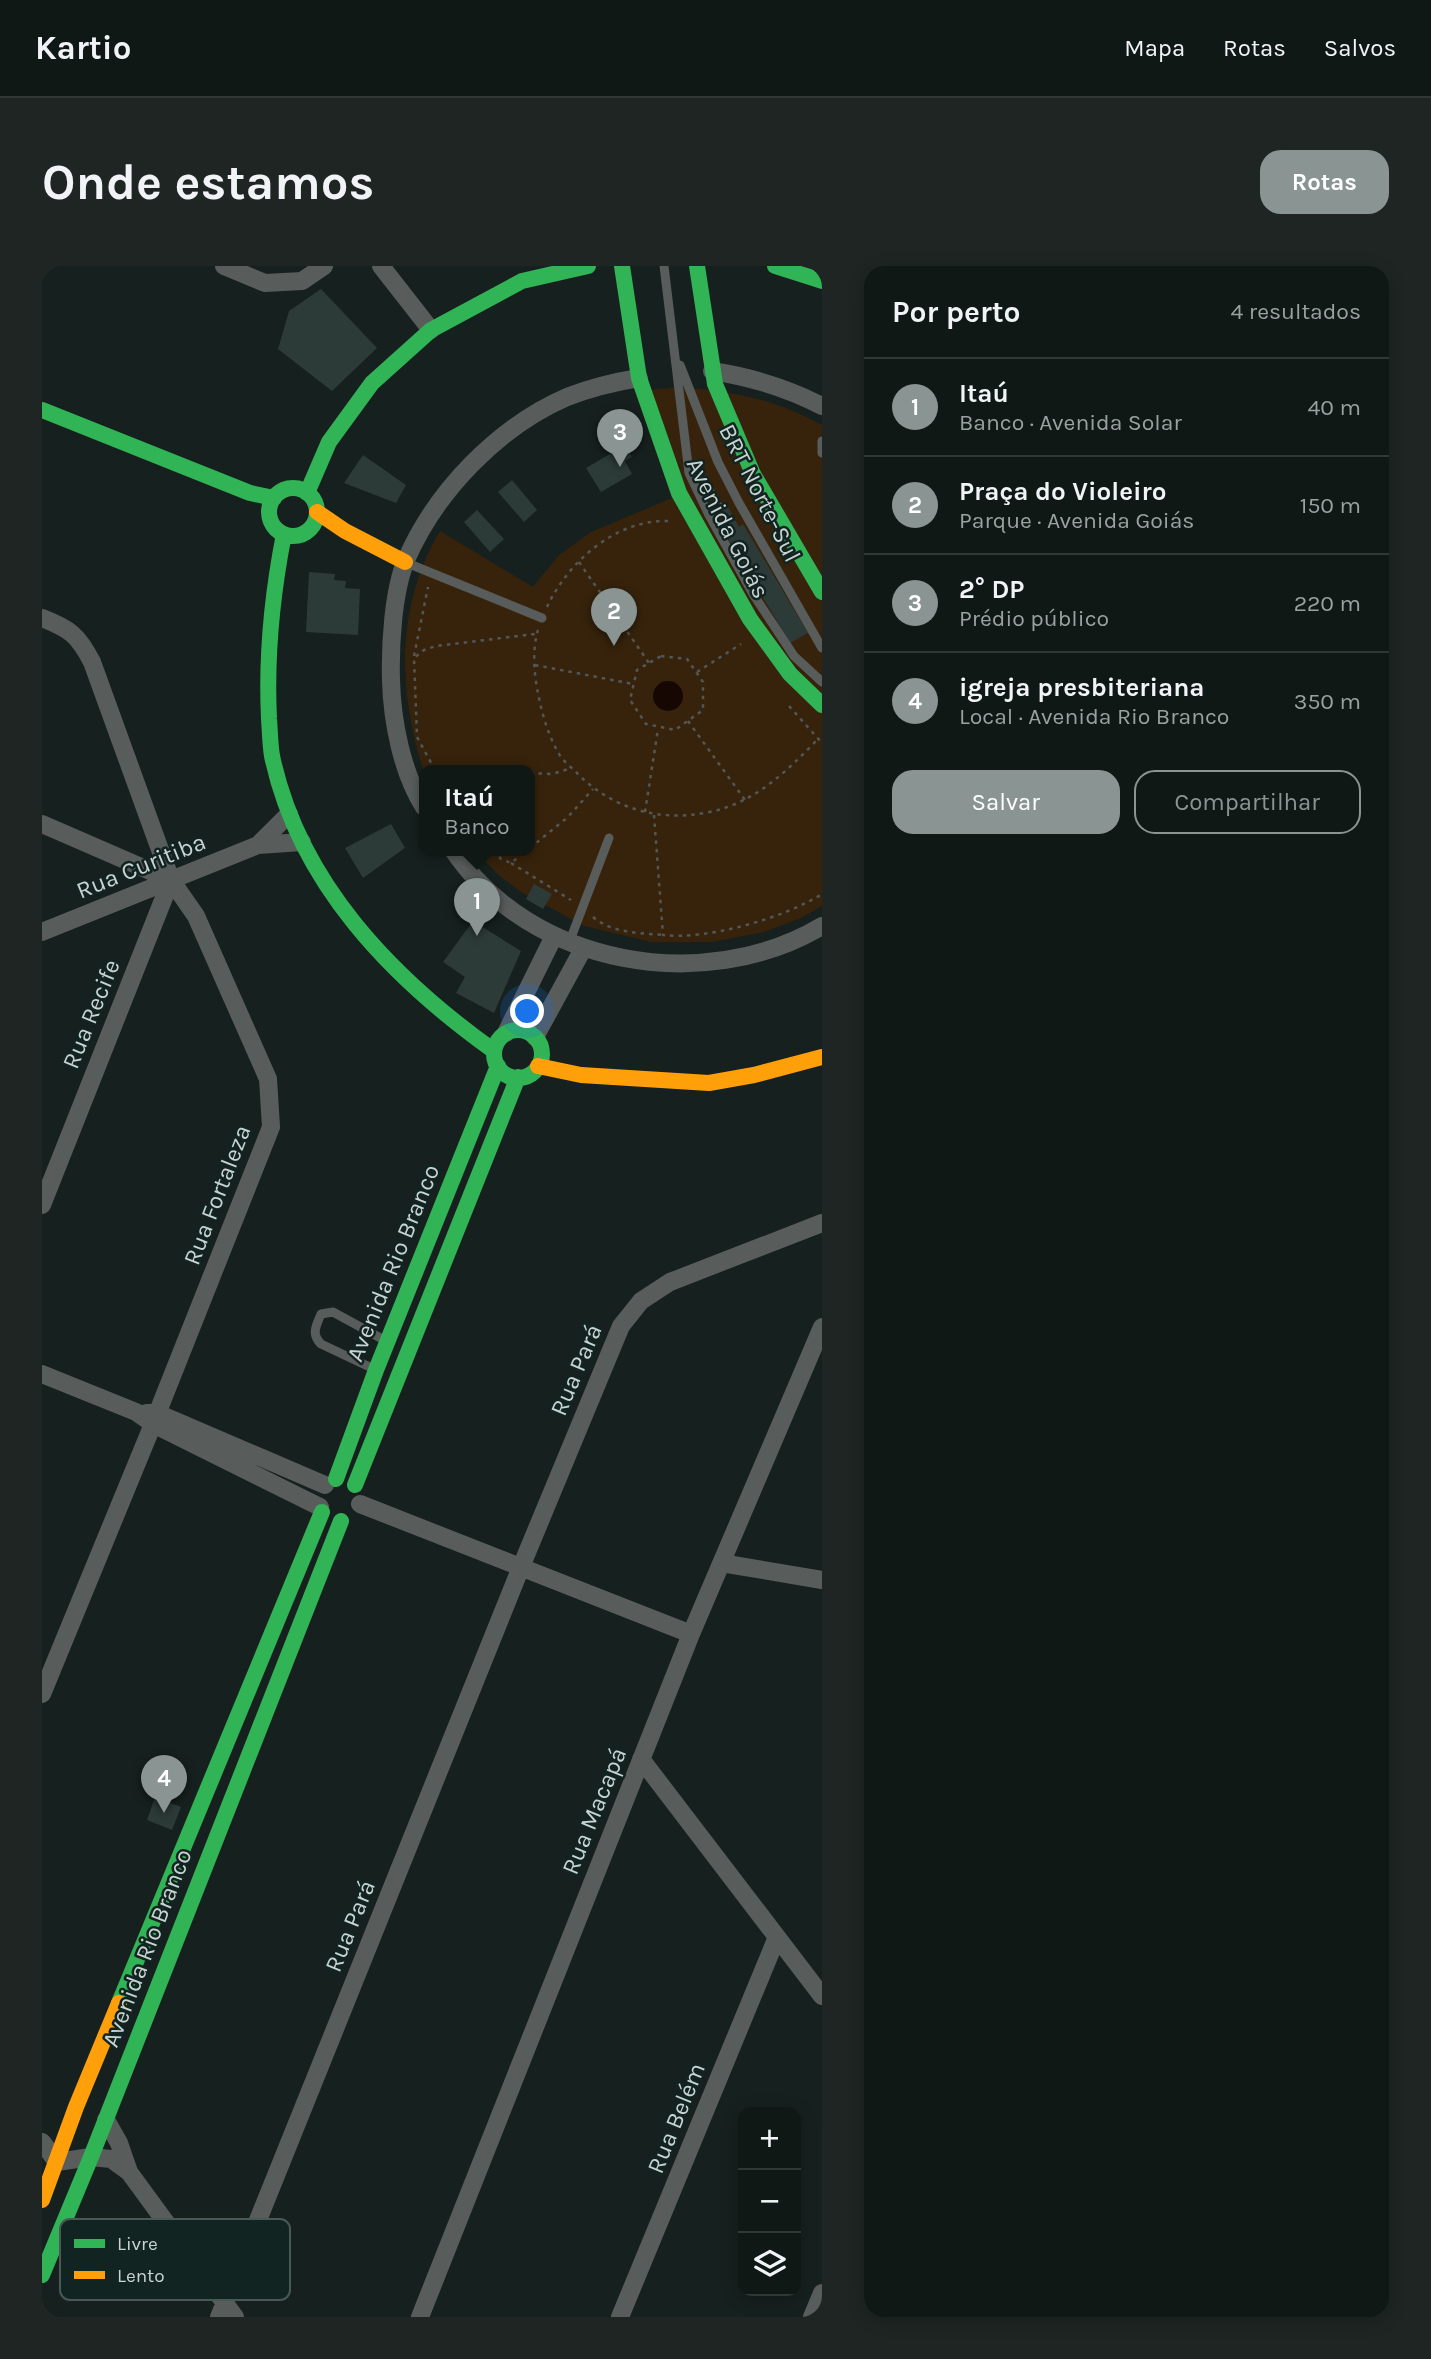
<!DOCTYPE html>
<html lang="pt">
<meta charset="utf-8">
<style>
:root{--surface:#101816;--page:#1e2523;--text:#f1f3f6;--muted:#9ca0a1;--line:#303735;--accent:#8a9593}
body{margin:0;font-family:Karla,sans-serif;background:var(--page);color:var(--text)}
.controls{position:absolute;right:21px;bottom:21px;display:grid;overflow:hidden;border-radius:14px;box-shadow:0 4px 18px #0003}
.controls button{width:63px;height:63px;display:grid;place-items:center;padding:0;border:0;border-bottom:2px solid var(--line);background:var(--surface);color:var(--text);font:35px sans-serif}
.you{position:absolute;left:486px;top:746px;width:24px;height:24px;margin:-18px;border:5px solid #fff;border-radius:50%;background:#1a73e8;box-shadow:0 0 0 10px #1a73e833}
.badge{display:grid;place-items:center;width:46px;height:46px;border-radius:50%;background:var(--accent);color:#fff;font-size:23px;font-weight:700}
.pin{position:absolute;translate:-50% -58px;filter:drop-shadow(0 2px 4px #0008)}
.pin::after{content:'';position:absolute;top:37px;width:24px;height:21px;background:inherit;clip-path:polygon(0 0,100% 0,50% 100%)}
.popup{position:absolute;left:377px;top:499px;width:116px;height:91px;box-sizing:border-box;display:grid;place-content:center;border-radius:14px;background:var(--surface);filter:drop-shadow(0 2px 5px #0005);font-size:23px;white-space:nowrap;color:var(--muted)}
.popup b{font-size:26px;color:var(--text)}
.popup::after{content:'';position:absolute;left:50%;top:100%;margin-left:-14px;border:14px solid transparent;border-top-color:var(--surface)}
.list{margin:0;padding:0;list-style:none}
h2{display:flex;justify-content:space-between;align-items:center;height:91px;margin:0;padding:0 28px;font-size:30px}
h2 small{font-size:23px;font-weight:400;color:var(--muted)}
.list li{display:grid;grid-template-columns:46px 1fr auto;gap:21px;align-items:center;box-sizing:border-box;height:98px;padding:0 28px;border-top:2px solid var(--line)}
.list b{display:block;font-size:26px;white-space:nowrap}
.list p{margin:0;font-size:23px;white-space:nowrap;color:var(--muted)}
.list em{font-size:23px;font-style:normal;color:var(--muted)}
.actions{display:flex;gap:14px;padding:21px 28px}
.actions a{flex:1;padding:16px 0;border:2px solid var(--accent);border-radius:21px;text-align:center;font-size:24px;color:var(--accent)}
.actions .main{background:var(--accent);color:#fff}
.icon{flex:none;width:38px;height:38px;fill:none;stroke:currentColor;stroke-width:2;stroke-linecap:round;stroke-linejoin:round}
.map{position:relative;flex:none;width:780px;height:2051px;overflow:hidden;border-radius:21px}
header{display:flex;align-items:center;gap:42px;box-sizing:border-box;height:98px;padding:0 35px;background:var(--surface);border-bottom:2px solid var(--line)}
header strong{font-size:33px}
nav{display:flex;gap:38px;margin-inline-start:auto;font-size:24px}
.intro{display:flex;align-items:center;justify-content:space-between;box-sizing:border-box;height:168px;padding:0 42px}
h1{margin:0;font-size:49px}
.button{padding:18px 32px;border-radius:21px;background:var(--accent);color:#fff;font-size:24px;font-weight:700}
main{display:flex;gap:42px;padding:0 42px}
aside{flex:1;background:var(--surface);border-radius:21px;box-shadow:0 4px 18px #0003}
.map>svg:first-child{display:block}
</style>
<header>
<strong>Kartio</strong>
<nav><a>Mapa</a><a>Rotas</a><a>Salvos</a></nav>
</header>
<div class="intro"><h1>Onde estamos</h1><a class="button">Rotas</a></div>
<main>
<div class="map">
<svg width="780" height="2051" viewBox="0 0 780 2051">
<rect width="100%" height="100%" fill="#16201e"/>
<path fill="#37230c" d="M640,121C694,127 731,132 780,159V640L759,652L722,666L670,676H609L542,660L479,626L458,610L432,584H488V504H382V506C356,425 353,341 398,265L491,321L517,289L549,266L630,232L596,125Z"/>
<path fill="#160703" d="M611 430a15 15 0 1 1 30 0a15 15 0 1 1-30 0Z"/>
<path fill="#2c3b38" d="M279,23L335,82L290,125L236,83L247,45Z
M583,179L590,191L583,195L590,208L559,226L544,202Z
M321,189L364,219L354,237L302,217Z
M470,214L495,244L482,256L456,226Z
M686,241L697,261L701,258L766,367L748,377L684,269L690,265L679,245Z
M435,244L462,273L448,286L422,256Z
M267,306L293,308L292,314L304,315L303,322L318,323L316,369L264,366Z
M349,558L363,582L321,612L303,582Z
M492,618L510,628L501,643L484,633Z
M431,655L479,685L452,747L414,727L423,711L401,696Z
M113,1531L139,1541L130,1564L105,1554Z"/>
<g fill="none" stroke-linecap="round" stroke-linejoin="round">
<path stroke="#525756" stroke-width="2.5" stroke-dasharray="3.5 5" stroke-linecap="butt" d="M670,222L682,243
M537,296L607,397
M505,341C526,296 574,253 627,255
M496,364C490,383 492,408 496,427C500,448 506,469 517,488C521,495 529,501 535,507C568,541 615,556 662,547C711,539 743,507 776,473
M372,390L386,321
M619,390L645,393L661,416V444L633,464L604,458L588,434L595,404Z
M493,399L591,418
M655,406L699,378
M747,440L780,477
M646,455L703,534
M393,504L375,471L372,392L382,384L394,380L493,368
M488,507L510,508L530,502
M603,546L616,463
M612,549L621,669C666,674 742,652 780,628
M488,582L526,551L551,523
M452,584L459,593L469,597L485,584
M469,597L529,634
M551,651C570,667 597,667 621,669"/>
<path stroke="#585c5b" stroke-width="9" d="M622,0L647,207L667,249L711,328L752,390L780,416
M638,99L676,196L697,237L780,382
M780,175V187
M365,297L500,352
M527,677L567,572
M332,1103L279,1078C269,1068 274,1060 279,1048L291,1046L344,1075"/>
<path stroke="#585c5b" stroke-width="18" d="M182,0L223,17L260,15L282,0
M339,0L389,64
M670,105C709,111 745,122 780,140
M0,352C28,363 36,369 50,396L129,614L154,650L226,813L229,861L111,1158L0,1428
M382,541C360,507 350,455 349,414C348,379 351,326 364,294C394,225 456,161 525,131C548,122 572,116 597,112
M0,558L129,614
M216,579L247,548
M411,584C489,700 662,730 780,660
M0,666L216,579L260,576
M464,767L512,670
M493,771L541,683
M0,939L129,614
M0,1108L94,1146L111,1158L278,1241
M104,1147H115L283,1219
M318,1238L649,1368
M679,1297L780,1314
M599,1493L780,1730
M64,1854L77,1877L87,1906
M0,1876L15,1896L49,1891L69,1893L87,1906L193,2051
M177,2051L479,1301L579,1060L599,1035L628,1016L780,957
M378,2051L649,1368L780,1061
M578,2051L735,1671
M770,2051L780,2027"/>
<path stroke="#30b455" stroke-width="16" d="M580,0L597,112L637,227L708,353L748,408L780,439
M655,0L673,118L711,208L780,326
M733,0L780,15
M0,144L208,227L232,232
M227 246a24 24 0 1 1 48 0a24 24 0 1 1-48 0Z
M265,227L287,176L330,117L389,64L480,15L546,0
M242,268C230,329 224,391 227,453C228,465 228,478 230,490C257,617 350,712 452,785
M452 788a24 24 0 1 1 48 0a24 24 0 1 1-48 0Z
M294,1213L334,1104L456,800
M313,1219L476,811
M77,1737L280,1246
M0,2009L49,1891L299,1255"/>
<path stroke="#ff9f0a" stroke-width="16" d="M275,246L303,265L363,296
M496,800L539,809L667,817L712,809L780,791
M0,1934L34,1841L77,1737"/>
</g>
<g text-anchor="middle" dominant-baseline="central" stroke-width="5" stroke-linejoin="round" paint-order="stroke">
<g font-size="24" fill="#c9d4d2" stroke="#122421">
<text transform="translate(718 227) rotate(63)">BRT Norte-Sul</text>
<text transform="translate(686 262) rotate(63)">Avenida Goiás</text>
<text transform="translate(99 600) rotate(-22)">Rua Curitiba</text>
<text transform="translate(49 748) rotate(-68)">Rua Recife</text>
<text transform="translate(175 929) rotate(-69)">Rua Fortaleza</text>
<text transform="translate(351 997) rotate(-68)">Avenida Rio Branco</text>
<text transform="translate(534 1104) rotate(-67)">Rua Pará</text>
<text transform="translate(552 1545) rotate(-68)">Rua Macapá</text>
<text transform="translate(308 1660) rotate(-68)">Rua Pará</text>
<text transform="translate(105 1682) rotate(-69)">Avenida Rio Branco</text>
<text transform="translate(634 1852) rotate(-68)">Rua Belém</text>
</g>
</g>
<rect x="18" y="1953" width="230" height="81" rx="10" fill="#122421" stroke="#495956" stroke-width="2"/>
<rect x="32" y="1973" width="31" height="9" fill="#30b455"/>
<rect x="32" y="2005" width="31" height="8" fill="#ff9f0a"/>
<g font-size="19" fill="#c9d4d2">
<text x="75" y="1984">Livre</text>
<text x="75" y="2016">Lento</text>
</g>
</svg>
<div class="controls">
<button>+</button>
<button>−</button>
<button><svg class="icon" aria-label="layers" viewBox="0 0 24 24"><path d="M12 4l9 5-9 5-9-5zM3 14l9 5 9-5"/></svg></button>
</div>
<div class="you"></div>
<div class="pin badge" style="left:435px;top:670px">1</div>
<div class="popup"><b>Itaú</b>Banco</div>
<div class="pin badge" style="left:572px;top:380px">2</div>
<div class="pin badge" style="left:578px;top:201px">3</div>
<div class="pin badge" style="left:122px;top:1547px">4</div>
</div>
<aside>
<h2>Por perto<small>4 resultados</small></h2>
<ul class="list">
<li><span class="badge">1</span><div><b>Itaú</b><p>Banco · Avenida Solar</p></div><em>40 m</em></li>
<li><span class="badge">2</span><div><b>Praça do Violeiro</b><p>Parque · Avenida Goiás</p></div><em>150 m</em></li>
<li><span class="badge">3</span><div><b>2° DP</b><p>Prédio público</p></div><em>220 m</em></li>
<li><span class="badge">4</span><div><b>igreja presbiteriana</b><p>Local · Avenida Rio Branco</p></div><em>350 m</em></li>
</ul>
<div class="actions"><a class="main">Salvar</a><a>Compartilhar</a></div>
</aside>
</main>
